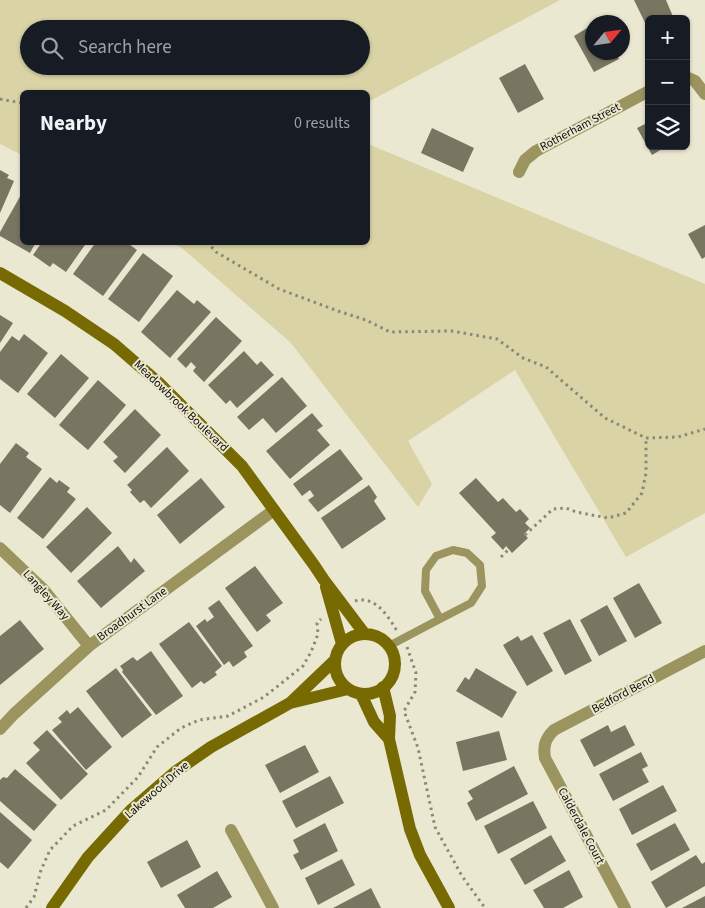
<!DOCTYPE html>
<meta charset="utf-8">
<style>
:root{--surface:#171b24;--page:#20242c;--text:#f1f3f6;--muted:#9ea1a6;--line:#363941}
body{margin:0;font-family:"Source Sans 3",sans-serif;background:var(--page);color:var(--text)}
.controls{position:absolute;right:15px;top:15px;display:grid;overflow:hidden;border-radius:8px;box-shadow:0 1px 4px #0004}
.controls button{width:45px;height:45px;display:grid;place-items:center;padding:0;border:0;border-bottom:1px solid var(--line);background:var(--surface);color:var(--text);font:25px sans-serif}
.compass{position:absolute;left:585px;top:15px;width:45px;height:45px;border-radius:50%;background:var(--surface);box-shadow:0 1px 4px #0004;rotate:61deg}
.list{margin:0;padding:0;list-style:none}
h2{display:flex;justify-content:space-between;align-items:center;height:65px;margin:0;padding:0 20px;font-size:21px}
h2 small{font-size:16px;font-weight:400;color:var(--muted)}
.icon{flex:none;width:28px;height:28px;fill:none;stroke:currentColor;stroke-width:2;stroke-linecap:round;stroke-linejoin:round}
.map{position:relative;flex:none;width:705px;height:908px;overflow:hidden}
.search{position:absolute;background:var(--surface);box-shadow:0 1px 4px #0004;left:20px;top:20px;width:350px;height:55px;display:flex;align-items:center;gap:12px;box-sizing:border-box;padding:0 18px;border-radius:28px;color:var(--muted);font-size:19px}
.panel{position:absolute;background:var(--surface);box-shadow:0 1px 4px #0004;left:20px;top:90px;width:350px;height:155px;border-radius:8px}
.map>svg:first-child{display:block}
</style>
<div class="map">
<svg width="705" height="908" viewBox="0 0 705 908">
<rect width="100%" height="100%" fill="#ebe8d2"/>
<path fill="#d9d3a5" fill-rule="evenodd" d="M0,0H560L368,102V92H22V155L0,144ZM29,29H361V66H29Z
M368,144L705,284V513L626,557L515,370L408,441L432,484L418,507L291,343L182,248L173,243L368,242Z"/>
<path fill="#787561" d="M634,0H666L674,19H649V31Z
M592,25V52H615L619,59L594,72L574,36Z
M525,64L544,99L518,113L499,78Z
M649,122V146H667L652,155L637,128Z
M432,128L474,148L463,172L421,153Z
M0,170L9,175L7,178L14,181L0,213Z
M22,193V242H36L30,253L0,236V232Z
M705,225V257L702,259L688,234Z
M42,242H87L66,272L53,263L50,267L33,255Z
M96,242H126L137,250L103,296L73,274Z
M143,253L173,276L139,322L108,299Z
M177,290L194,304L197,300L211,312L170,358L141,332Z
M0,315L13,323L0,343Z
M216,317L242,341L204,382L193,371L196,367L191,362L186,368L177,359Z
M24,334L48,353L18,393L0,379V352L12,336L19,341Z
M244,351L257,365L261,361L274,375L237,408L230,400L226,404L208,385Z
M61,354L89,378L55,418L27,394Z
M282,377L307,406L276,433L263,418L249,430L237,417Z
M98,380L126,405L88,450L59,425Z
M135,409L161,435L125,473L113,461L118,457L103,442Z
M312,413L323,426L317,430L330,445L290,479L266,451Z
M16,443L29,453L26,457L42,469L10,513L0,505V464Z
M167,447L189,471L151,508L144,500L140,503L130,492L132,490L127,485Z
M340,449L363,479L318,512L308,500L314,496L310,490L302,496L293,484Z
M50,477L57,483L59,480L70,488L67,492L76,499L43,539L17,518Z
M201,478L225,507L180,544L157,515Z
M476,478L498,502L503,498L516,512L520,509L529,519L525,523L530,528L524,534L528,538L512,553L506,546L503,550L491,537L496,533L459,493Z
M369,485L377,497L374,501L386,519L342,549L321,518Z
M87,507L112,533L71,573L46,547Z
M118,546L131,563L134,558L145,571L101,608L77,581Z
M255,566L283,603L266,615L271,621L257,632L225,588Z
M639,583L662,623L635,638L613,598Z
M219,600L253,646L244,652L247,657L233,667L229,661L224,665L196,626L205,619L207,622L214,617L208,608Z
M607,605L627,641L599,656L580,620Z
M570,619L592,661L565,675L543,633Z
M20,620L44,649L0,685V636Z
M189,622L222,666L215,672L217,675L204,684L201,681L192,688L159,644Z
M532,635L553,671L527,686L503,645L518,636L521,641Z
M151,651L183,696L156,715L122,672L123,670L120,666L133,657L137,661Z
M116,668L152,715L122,738L86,691Z
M476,668L517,692L502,718L456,691L465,677L469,680Z
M78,707L112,747L86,770L52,730L62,722L58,718L67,710L70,714Z
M608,725L611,732L625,725L635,745L594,767L580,740Z
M47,730L88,774L61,800L26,763L40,750L33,743Z
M499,731L507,760L463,771L456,742Z
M305,745L319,772L280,793L265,765Z
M641,752L648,766L642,769L649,782L613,801L599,774Z
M514,766L528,794L476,821L467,803L473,799L468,791Z
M15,769L57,805L34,831L0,801V780L3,777L7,778Z
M330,776L344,803L296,828L282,801Z
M663,785L677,811L632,835L619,809Z
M533,801L547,828L498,854L484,826Z
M0,812L32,840L8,869L0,862Z
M325,823L338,851L301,870L293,855L299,852L293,840Z
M675,823L690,850L651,871L636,844Z
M551,835L566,861L525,885L510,859Z
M187,840L201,867L161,888L147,862Z
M696,855L702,864L705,862V886L666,908L651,882Z
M342,859L355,885L318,905L305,878Z
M569,870L583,897L563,908H544L533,890Z
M217,871L232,897L213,908H185L177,895Z
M371,888L381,908H333Z
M705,896V908H682Z"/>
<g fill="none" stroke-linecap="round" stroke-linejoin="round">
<path stroke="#8a8879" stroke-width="3" stroke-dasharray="2.5 4" stroke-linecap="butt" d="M0,99L22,103
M207,242L216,252L279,289L338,311L366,320L390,332L452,331L497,339L523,358L546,367L605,418L646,438L678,437L705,429
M525,535L553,509L566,508L576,512L608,518L626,513L642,493L646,473V438
M501,557L509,549
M355,601C375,595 388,616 397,631
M407,647L416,673L415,692L404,711L418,748L435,827L462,876L485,908
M26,908L34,897L41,870L50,850L73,826L106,810L138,777L157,747L181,728L199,720L228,716L264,697L303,666L311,652L318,634L317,623L321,619"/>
<path stroke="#9b945f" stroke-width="8" d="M389,646L402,639L440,619L471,603L482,586L480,565L467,553L453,550L436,556L426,570L425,591L440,619"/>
<path stroke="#9b945f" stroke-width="12" d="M686,77L695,81L705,94
M519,172L525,160L536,151L649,91
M0,548L43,589L89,646
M0,729L14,714L89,646L274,510
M231,830L273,908
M625,908L545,758C543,746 545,739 554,730L705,651"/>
<path stroke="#776a02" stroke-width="12" d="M0,273L65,311L114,344L159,383L242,466L314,565L324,580L364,633
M326,587L342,644
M335 664a30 30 0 1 1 60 0a30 30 0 1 1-60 0Z
M383,687L390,716L389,739L410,829L420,855L449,908
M361,694L374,722L389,739
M290,703L335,660
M52,908L88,857L131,810L175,772L211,747L290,703L348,689"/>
</g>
<g text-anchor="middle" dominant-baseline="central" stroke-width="4" stroke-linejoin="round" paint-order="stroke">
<g font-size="12" fill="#0d0c05" stroke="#ebe8d2">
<text transform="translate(580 127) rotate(-28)">Rotherham Street</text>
<text transform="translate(181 406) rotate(44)">Meadowbrook Boulevard</text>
<text transform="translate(46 595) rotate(48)">Langley Way</text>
<text transform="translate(132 614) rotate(-36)">Broadhurst Lane</text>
<text transform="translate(623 694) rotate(-28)">Bedford Bend</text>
<text transform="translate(157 790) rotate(-41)">Lakewood Drive</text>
<text transform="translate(581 826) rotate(62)">Calderdale Court</text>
</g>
</g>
</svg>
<div class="controls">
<button>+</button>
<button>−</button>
<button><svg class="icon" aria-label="layers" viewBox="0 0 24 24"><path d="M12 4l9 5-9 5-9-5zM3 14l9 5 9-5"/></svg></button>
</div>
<svg class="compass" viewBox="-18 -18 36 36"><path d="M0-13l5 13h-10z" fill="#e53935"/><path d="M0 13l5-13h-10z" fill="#9ea1a6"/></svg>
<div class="search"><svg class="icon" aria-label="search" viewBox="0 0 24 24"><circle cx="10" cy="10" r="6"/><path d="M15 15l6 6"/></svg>Search here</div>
<section class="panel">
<h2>Nearby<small>0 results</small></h2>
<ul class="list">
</ul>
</section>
</div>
